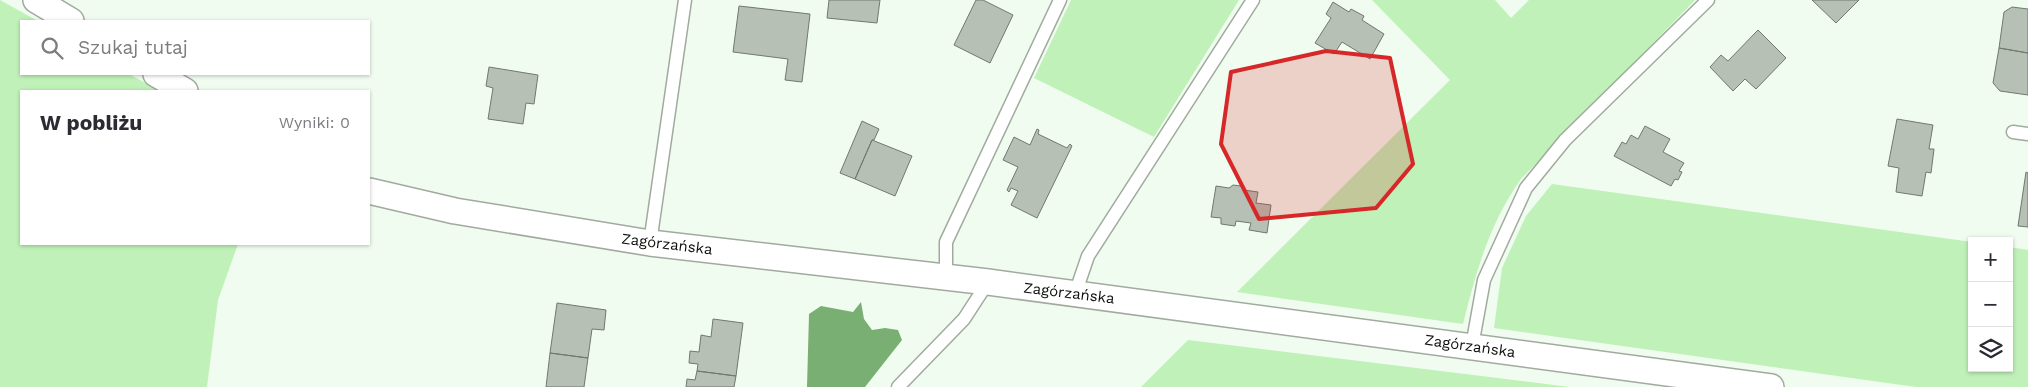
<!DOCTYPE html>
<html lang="pl">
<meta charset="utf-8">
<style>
:root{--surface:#fff;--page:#f7f7f7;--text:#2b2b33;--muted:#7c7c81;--line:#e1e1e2}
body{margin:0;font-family:"Work Sans",sans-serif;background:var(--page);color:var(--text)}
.controls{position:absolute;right:15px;bottom:15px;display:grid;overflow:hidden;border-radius:0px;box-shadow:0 1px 4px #0004}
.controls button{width:45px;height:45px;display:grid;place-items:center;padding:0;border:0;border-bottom:1px solid var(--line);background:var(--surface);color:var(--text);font:25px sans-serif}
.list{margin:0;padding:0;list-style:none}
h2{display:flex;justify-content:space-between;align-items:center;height:65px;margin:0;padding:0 20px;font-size:21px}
h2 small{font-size:16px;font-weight:400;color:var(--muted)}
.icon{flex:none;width:28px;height:28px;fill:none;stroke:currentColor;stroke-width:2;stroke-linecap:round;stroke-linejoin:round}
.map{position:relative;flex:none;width:2028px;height:387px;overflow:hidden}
.search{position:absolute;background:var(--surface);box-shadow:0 1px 4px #0004;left:20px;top:20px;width:350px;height:55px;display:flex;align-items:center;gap:12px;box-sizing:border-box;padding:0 18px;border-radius:0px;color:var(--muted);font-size:19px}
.panel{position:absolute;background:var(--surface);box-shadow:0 1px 4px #0004;left:20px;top:90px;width:350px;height:155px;border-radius:0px}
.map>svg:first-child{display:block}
</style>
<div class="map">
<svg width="2028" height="387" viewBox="0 0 2028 387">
<rect width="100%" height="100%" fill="#f1fcf0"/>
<path fill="#bff1b8" d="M0,0L38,21H21V74H129L160,91H21V244H238L218,300L207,387H0Z
M1071,0H1239L1154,137L1034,78Z
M1372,0H1495L1511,18L1529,0H1695L1521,179C1489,224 1476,272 1463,324L1237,292L1450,80Z
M1552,184L1972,242V368H2009V247L2028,250V387H1916L1494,328L1502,268L1526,216Z
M1188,340L1570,387H1141Z"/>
<path fill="#7aaf73" d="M861,302L864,319L872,330L885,328L898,330L902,340L865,387H807L809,314L821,306L853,312Z"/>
<path fill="#b6c0b4" stroke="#70796e" d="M829,0H880L877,23L827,18Z
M976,0H983L1013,15L990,63L954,45Z
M1812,0H1859L1836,23Z
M1333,2L1349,12L1351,9L1364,16L1362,20L1384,34L1370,59L1342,42L1334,54L1315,43L1331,18L1326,14Z
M739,6L810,14L802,82L785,80L788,59L733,52Z
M2012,7L2028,9V53L1999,48L2004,12Z
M1758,30L1786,58L1756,89L1745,79L1733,91L1710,67L1721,55L1728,61Z
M1999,48L2028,53V95L2000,91L1993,83Z
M489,67L538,75L534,104L526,103L523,124L488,119L493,88L486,86Z
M1897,119L1933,125L1929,149H1934L1931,173L1926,172L1922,196L1896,192L1899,168L1888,166Z
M862,121L879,129L874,140H872L855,179L840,173Z
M1645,126L1670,139L1663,152L1684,163L1679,171L1682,172L1678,180L1675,179L1671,186L1614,156L1622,142L1626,144L1631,135L1638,139Z
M1037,129L1039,130L1038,134L1067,148L1070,144L1072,146L1037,218L1011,205L1018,191L1011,188L1009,192L1007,190L1018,167L1003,160L1014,137L1030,145Z
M872,140L912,156L895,196L855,179Z
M2026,172L2028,173V227L2018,226Z
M1233,185L1241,186L1244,190L1258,192L1256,203L1271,205L1267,233L1249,230L1251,223L1236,221L1235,226L1221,224V218L1211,217L1216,186L1229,188Z
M557,303L606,310L604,330L592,329L588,358L550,353Z
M713,319L743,323L736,376L697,371L698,364L689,363L690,351L699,352L701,335L711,337Z
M550,353L588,358L584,387H546Z
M697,371L736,376L734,387H686L687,379L695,380Z"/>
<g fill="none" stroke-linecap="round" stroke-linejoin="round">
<defs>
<path id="service" d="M2013,132L2028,134
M650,243L685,0
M946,277V242L1060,0
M1075,294L1088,256L1253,0
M1472,346L1484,280L1526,188L1565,140L1708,0
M898,387L964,319L988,282"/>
<path id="minor" d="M36,0L71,21
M156,74L185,91
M369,191L455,211L650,243L988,282L1771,387"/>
</defs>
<use href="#service" stroke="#a1aa9f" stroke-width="15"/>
<use href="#minor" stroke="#a1aa9f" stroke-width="28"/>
<use href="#service" stroke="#fff" stroke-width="12"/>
<use href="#minor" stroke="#fff" stroke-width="25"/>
</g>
<path fill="#d62828" fill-opacity="0.2" stroke="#d62828" stroke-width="4" stroke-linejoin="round" d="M1326,51L1390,58L1413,164L1376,208L1259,219L1221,144L1231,72Z"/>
<g text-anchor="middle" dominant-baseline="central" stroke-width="4" stroke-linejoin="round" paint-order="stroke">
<g font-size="15" fill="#0b0e0a" stroke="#fff">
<text transform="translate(667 244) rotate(7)">Zagórzańska</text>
<text transform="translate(1069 293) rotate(7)">Zagórzańska</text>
<text transform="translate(1470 346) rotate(8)">Zagórzańska</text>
</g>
</g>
</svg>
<div class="controls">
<button>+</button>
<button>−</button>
<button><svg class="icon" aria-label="layers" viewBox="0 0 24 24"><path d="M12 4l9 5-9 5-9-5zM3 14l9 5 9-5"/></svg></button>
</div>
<div class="search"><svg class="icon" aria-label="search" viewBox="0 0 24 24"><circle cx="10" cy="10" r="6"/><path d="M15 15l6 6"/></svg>Szukaj tutaj</div>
<section class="panel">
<h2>W pobliżu<small>Wyniki: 0</small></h2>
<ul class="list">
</ul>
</section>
</div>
